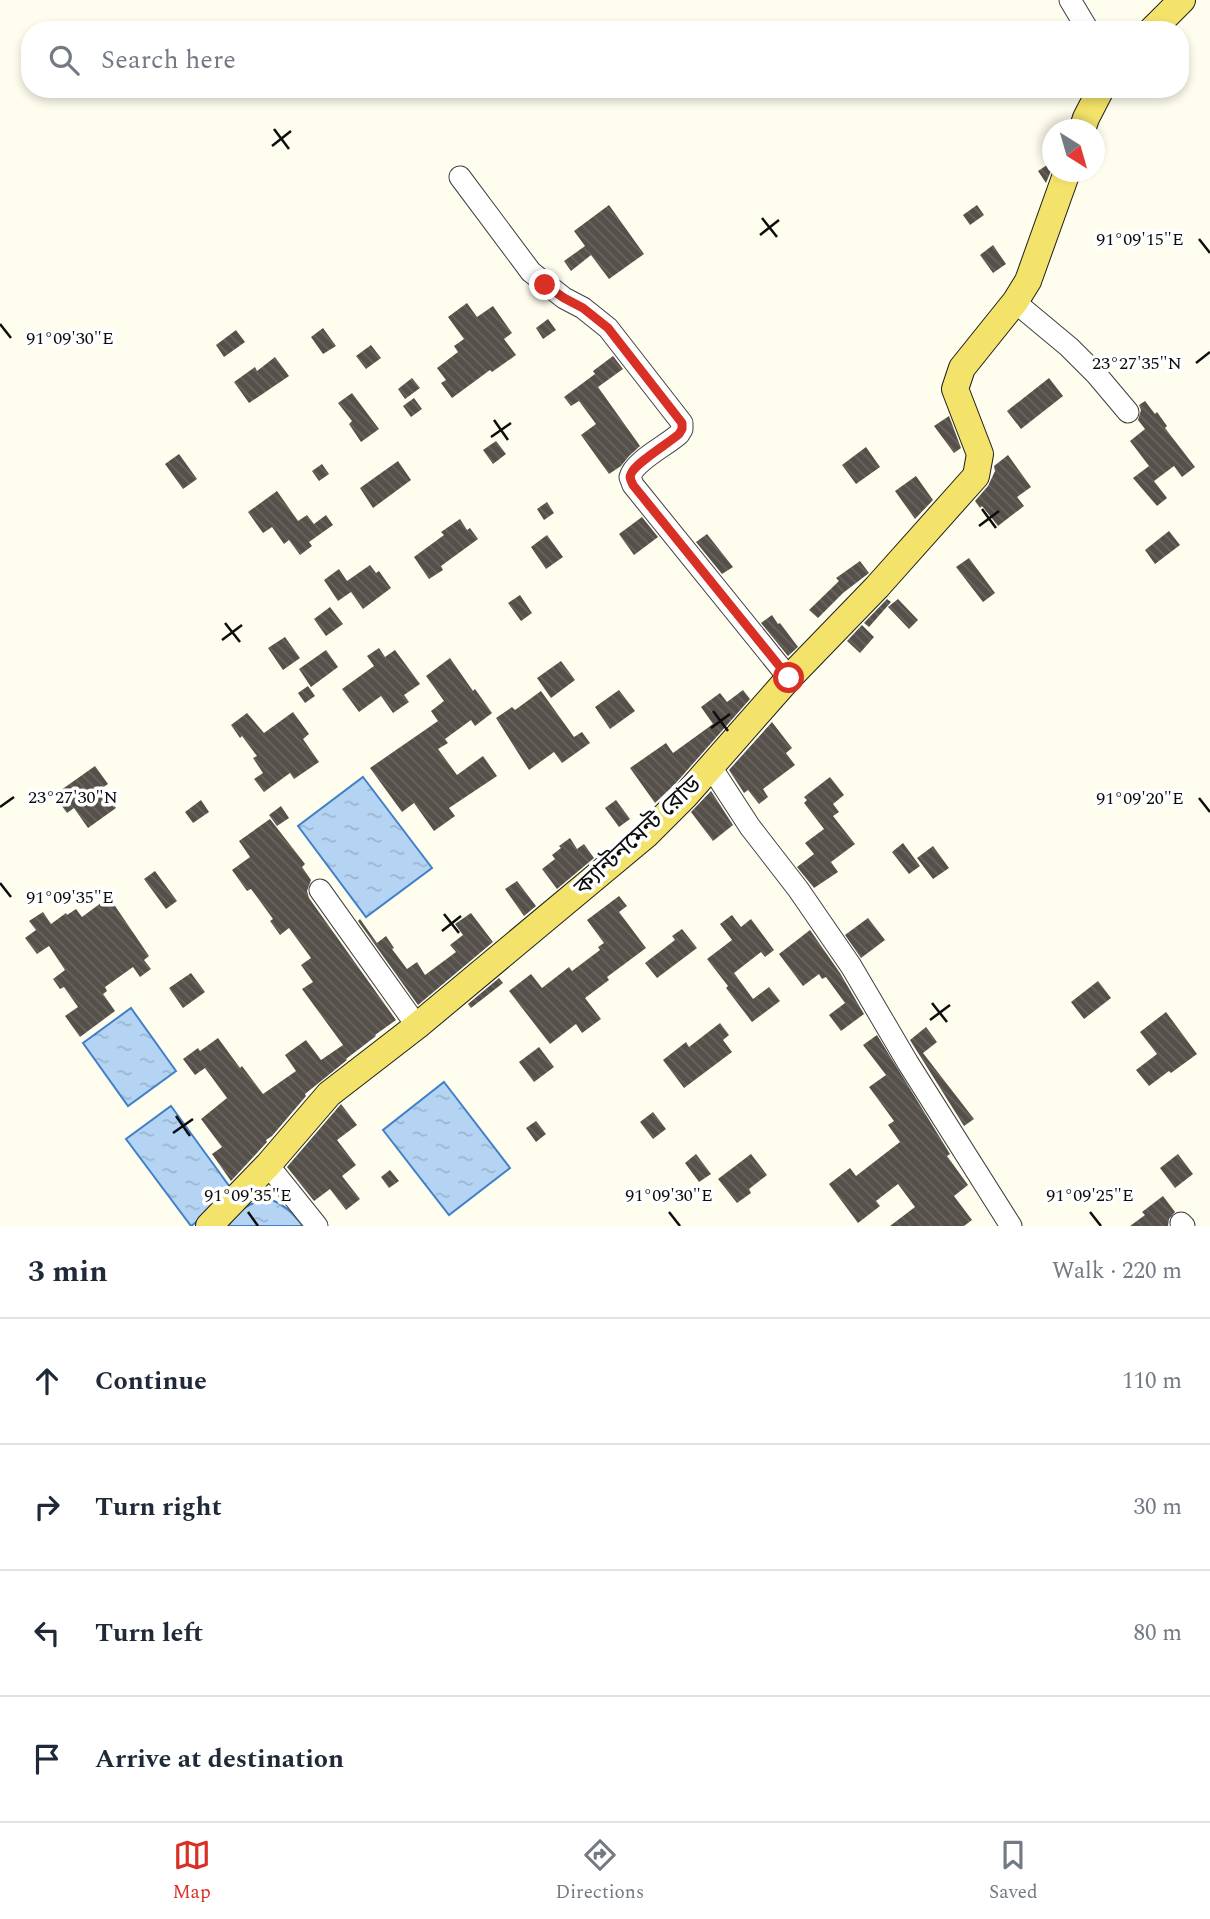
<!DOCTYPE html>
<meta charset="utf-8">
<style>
:root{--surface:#fff;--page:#f6f6f7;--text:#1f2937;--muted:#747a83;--line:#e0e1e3;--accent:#d93025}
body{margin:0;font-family:Spectral,"Noto Sans Bengali",serif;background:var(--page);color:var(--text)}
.compass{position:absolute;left:1042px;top:119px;width:63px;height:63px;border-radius:50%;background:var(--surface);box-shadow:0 4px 10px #0003;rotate:143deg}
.stop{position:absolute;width:21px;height:21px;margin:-16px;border:5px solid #d93025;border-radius:50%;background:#fff}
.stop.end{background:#d93025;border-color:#fff;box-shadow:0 2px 7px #0008}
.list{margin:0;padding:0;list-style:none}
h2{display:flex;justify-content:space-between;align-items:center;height:91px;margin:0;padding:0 28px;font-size:30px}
h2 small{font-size:23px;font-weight:400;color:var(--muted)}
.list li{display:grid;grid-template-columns:46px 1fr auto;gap:21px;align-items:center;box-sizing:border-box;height:126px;padding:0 28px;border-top:2px solid var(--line)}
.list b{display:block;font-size:26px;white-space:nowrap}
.list em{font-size:23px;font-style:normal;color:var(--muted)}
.icon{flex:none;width:38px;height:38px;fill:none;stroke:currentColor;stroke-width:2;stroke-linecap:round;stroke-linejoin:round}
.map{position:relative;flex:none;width:1210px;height:1226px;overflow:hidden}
.search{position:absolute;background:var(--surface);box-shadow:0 4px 10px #0003;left:21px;right:21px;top:21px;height:77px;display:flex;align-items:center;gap:18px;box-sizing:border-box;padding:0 24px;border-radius:28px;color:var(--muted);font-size:26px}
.sheet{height:595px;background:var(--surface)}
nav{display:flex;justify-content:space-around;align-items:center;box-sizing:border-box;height:98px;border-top:2px solid var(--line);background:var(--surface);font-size:19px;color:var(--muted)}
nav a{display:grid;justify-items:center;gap:4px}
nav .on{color:var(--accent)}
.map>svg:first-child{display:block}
</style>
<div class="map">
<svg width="1210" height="1226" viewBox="0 0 1210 1226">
<defs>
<pattern id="water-ripples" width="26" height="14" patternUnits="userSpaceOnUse" patternTransform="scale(1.75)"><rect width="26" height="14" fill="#b5d4f4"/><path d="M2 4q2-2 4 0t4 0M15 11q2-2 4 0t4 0" fill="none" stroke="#9ab5d0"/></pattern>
<pattern id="building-back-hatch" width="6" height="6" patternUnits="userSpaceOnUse" patternTransform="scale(1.75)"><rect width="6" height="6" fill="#56504a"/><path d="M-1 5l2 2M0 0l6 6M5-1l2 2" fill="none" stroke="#696460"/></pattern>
</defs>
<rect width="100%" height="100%" fill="#fefdee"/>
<path fill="url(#water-ripples)" stroke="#3f80c8" stroke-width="2" d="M363,777L432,868L366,917L298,826Z
M131,1008L176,1071L128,1106L83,1043Z
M444,1082L510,1168L449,1215L383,1130Z
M171,1106L235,1194L191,1226L126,1139Z
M266,1198C283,1203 292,1212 303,1226H228C240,1209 246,1205 266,1198Z"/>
<path fill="url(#building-back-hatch)" d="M1053,161V166L1046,183L1038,171Z
M609,205L644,254L609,279L591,255L571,271L564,261L585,246L574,231Z
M977,205L984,215L970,225L963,215Z
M993,245L1006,264L993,273L980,255Z
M467,303L477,317L493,306L512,333L504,339L516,355L492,372L490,370L452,398L441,383L446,380L437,368L458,352L454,346L464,339L448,317Z
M548,319L556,330L543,339L536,328Z
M323,328L336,346L323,354L311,337Z
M236,330L245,342L224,357L216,345Z
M371,345L381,358L366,369L356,356Z
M613,356L623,369L598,387L640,446L629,456L621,466L609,474L581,435L596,424L579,401L571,406L564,397L595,374L593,371Z
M275,357L289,376L249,403L234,382L255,367L257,371Z
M412,378L420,388L405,399L398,389Z
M1049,378L1063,396L1021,429L1007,411Z
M352,393L379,429L361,442L349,424L352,421L338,403Z
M414,398L422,409L411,417L403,406Z
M1145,401L1155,414L1157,412L1167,426L1165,428L1195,467L1182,477L1174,466L1154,481L1167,498L1157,506L1133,478L1149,466L1130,441L1145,429L1138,420L1141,410L1139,405Z
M949,416L961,448L954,453L934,426Z
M496,441L506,454L493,464L483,450Z
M866,447L880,467L856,484L842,465Z
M179,454L197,479L183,489L165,464Z
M1008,455L1031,487L1017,497L1024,506L998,526L982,506L980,508L975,501L988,486L995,471L994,466Z
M398,461L411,480L373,508L360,488Z
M322,464L329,474L319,481L312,471Z
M916,476L933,500L915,519L895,491Z
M277,491L298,521L307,515L314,524L326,515L333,525L309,542L312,546L300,555L289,540L284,544L272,527L263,533L248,512Z
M547,502L554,513L544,520L537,509Z
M642,517L658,537L634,555L619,534Z
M460,519L467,530L470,528L478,539L441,566L443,570L429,579L414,557L444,535L441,532Z
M1169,531L1180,545L1155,564L1145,550Z
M707,534L733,567L722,574L696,542Z
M547,535L563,557L546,569L531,547Z
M969,558L995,593L983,602L956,567Z
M860,561L869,573L843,593L818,618L809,610L839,581L836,578Z
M370,565L376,573L379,571L391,588L363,609L351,592L338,601L324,580L339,569L347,581Z
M520,595L532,613L521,621L508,603Z
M887,599L891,602L869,627L864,623Z
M898,599L918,620L909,629L888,607Z
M330,607L343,624L326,636L314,619Z
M772,615L778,624L780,623L798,647L788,656L761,623Z
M862,625L874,637L860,653L847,641Z
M285,637L300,658L283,670L268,648Z
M379,648L385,657L395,650L420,684L404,695L409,702L393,713L381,696L359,712L342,689L374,666L367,656Z
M326,650L338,667L311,687L299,669Z
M450,658L473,691L475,689L492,713L475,726L471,720L445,739L448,743L438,749L457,775L483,756L497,776L449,808L455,816L434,831L414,803L402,812L370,768L438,721L431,711L444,701L426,676Z
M561,661L575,680L551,698L537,678Z
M308,686L315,696L305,703L298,693Z
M619,690L635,711L610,729L595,707Z
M743,690L750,699L675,784L655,803L630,768L666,743L673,753L713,724L701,707L720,693L727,702Z
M541,691L574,737L582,732L590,743L562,763L554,752L529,770L496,718L512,707L515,710Z
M293,712L309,734L303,739L319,762L294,779L290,773L264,792L254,779L263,773L253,758L257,756L242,736L240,738L231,725L247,713L264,733Z
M772,722L792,748L786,753L795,765L763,789L768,797L759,804L748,790L744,793L729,770Z
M95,766L108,784L102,788L116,808L88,828L74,808L67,813L54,795Z
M830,777L844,795L833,804L839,812L833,816L855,844L831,862L838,872L814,888L797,867L814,854L805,843L824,829L804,803L807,800L804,797Z
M711,791L733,825L713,841L691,812Z
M201,800L209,812L193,823L185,812Z
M616,800L630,819L619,827L605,808Z
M281,806L289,818L277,826L269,815Z
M270,819L305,864L302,867L311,880L307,891L309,898L396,1020L375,1035L376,1036L346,1059L347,1060L305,1094L306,1096L272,1136L266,1140L267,1142L256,1154L231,1181L212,1154L222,1147L201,1119L227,1098L205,1068L195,1075L183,1059L198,1048L200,1051L218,1038L240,1068L242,1066L263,1094L296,1071L285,1055L306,1040L321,1060L343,1045L302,989L313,982L301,965L311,958L289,928L280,935L270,921L273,919L251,889L247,891L232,870L250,857L239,841Z
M570,838L577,849L584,844L594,858L557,889L542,869L555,859L552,855L561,848L559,846Z
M903,843L920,866L909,874L892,852Z
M933,846L949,868L933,879L917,858Z
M155,871L177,901L166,909L144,879Z
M517,881L536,906L524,916L505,889Z
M619,896L627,906L619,912L646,948L607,977L609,980L585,998L601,1019L582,1033L576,1024L550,1044L509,991L531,974L542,988L569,967L572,971L600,950L598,947L604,943L587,920Z
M109,897L149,956L144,960L151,969L140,977L133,967L105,987L107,991L103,994L115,1011L80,1037L65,1016L78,1007L64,987L60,989L53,979L65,970L49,946L37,954L25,938L36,930L29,921L43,912L51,924L66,913L67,915L76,909L82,917Z
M471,913L493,942L418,1005L358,921L360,919L377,943L386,936L394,948L392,949L407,969L417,962L425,975L456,952L450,945L463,935L455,924Z
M732,915L741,927L751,919L774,950L765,957L761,952L734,973L753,999L769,987L780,1001L752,1022L726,988L728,986L707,959L732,940L720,924Z
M868,918L885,940L861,958L845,935Z
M682,929L697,948L657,978L645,963L675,940L672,936Z
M810,930L840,973L864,1014L841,1031L829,1015L845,1003L826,977L822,979L819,974L803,986L779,954Z
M191,973L205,992L183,1008L169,988Z
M499,978L503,983L471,1008L468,1004Z
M1098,981L1111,998L1084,1019L1071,1002Z
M1166,1012L1197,1054L1171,1073L1169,1071L1149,1086L1136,1070L1157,1054L1140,1032Z
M720,1023L729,1035L723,1040L732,1052L684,1088L663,1060L686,1042L689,1047Z
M926,1027L937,1042L923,1053L974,1119L964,1126L910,1040Z
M877,1035L950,1154L947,1156L968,1185L954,1196L972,1220L964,1226H890L915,1207L898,1184L876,1201L880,1206L858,1223L829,1184L850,1168L856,1176L900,1142L888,1125L894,1121L869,1087L886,1075L863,1045Z
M539,1047L554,1067L534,1082L519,1062Z
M341,1104L357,1125L337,1140L356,1165L342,1176L360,1199L346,1210L330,1189L314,1201L287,1167Z
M653,1112L666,1129L653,1139L640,1122Z
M536,1121L546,1134L536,1142L526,1128Z
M696,1154L711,1174L699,1182L685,1163Z
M751,1154L767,1175L749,1189L751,1193L737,1203L718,1179Z
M1178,1154L1193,1174L1175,1188L1160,1168Z
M390,1170L399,1181L389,1188L381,1177Z
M1163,1196L1175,1212L1169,1219L1168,1226H1130L1145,1215L1142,1212Z"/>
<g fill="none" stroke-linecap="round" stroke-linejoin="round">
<defs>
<path id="minor" d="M1070,0L1088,30
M460,177L531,272L564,298L583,308L608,328L682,423V429L679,434C666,446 634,461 630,477L633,485L789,678
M1015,302L1069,347L1096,374L1128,412
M711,767L750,827L798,889L851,966L908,1063L1011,1226
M320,890L417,1026
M268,1165L317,1226
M1181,1223L1184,1226"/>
<path id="major" d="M1152,30L1182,0
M1082,130L1086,118L1101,89
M209,1226L268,1165L329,1094L417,1026L646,835L686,795L789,678L877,587L976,476L980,454L955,389L962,368L1015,302L1028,281L1067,172"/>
</defs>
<use href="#minor" stroke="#404040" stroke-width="23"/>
<use href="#major" stroke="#1e1e1e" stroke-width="28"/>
<use href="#minor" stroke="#fff" stroke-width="21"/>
<use href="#major" stroke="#f3e36a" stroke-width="26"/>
</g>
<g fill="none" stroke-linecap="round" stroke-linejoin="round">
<path stroke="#d93025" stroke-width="9" d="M545,285L564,298L583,308L608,328L682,423V429L679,434C669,443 634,464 631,474C629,478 631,480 633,485L789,678"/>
</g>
<path fill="none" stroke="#0d0d0d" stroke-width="2.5" d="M274,129L289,149M272,146L291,131M762,218L777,237M760,235L779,220M1199,239L1210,253M0,324L11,338M1196,363L1210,352M494,420L508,440M491,437L511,423M982,509L996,528M979,526L999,511M225,623L240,642M222,640L242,625M713,711L728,731M711,728L730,714M1199,798L1210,812M0,807L14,797M0,883L11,897M444,914L459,933M442,931L461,916M932,1003L947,1022M930,1020L950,1005M176,1116L190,1136M173,1133L193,1119M248,1212L258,1226M669,1212L680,1226M1090,1212L1101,1226"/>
<g text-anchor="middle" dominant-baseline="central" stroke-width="7" stroke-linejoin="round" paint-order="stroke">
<g font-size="24" fill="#0d0d0d" stroke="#fff">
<text transform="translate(638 836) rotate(-43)">ক্যান্টনমেন্ট রোড</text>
</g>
</g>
<g font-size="18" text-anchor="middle" fill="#0d0d0d" stroke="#fff" stroke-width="7" stroke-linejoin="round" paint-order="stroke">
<text x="1140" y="245">91°09'15"E</text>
<text x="70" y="344">91°09'30"E</text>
<text x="1137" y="369">23°27'35"N</text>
<text x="73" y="803">23°27'30"N</text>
<text x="1140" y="804">91°09'20"E</text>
<text x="70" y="903">91°09'35"E</text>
<text x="248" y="1201">91°09'35"E</text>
<text x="669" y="1201">91°09'30"E</text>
<text x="1090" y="1201">91°09'25"E</text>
</g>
</svg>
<svg class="compass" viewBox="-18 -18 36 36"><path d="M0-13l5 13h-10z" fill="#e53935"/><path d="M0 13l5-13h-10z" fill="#747a83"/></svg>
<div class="stop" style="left:789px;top:678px"></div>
<div class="stop end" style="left:545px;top:285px"></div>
<div class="search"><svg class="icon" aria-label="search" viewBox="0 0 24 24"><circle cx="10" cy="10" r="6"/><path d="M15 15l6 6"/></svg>Search here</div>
</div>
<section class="sheet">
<h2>3 min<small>Walk · 220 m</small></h2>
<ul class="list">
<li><svg class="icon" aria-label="ahead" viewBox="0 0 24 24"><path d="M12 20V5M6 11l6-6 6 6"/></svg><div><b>Continue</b></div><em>110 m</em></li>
<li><svg class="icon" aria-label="right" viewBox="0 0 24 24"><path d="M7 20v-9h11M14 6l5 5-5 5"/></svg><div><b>Turn right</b></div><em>30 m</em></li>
<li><svg class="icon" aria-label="left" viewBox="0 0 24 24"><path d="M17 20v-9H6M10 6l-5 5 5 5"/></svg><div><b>Turn left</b></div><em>80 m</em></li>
<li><svg class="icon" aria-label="arrive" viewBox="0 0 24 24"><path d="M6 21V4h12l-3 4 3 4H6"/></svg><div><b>Arrive at destination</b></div></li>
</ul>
</section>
<nav>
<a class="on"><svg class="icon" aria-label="map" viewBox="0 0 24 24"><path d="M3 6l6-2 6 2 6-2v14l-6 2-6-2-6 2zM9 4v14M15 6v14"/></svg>Map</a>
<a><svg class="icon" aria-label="directions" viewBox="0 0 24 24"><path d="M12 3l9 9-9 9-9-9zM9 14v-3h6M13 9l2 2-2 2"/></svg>Directions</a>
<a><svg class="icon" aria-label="saved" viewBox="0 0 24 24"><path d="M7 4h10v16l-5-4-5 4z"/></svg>Saved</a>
</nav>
